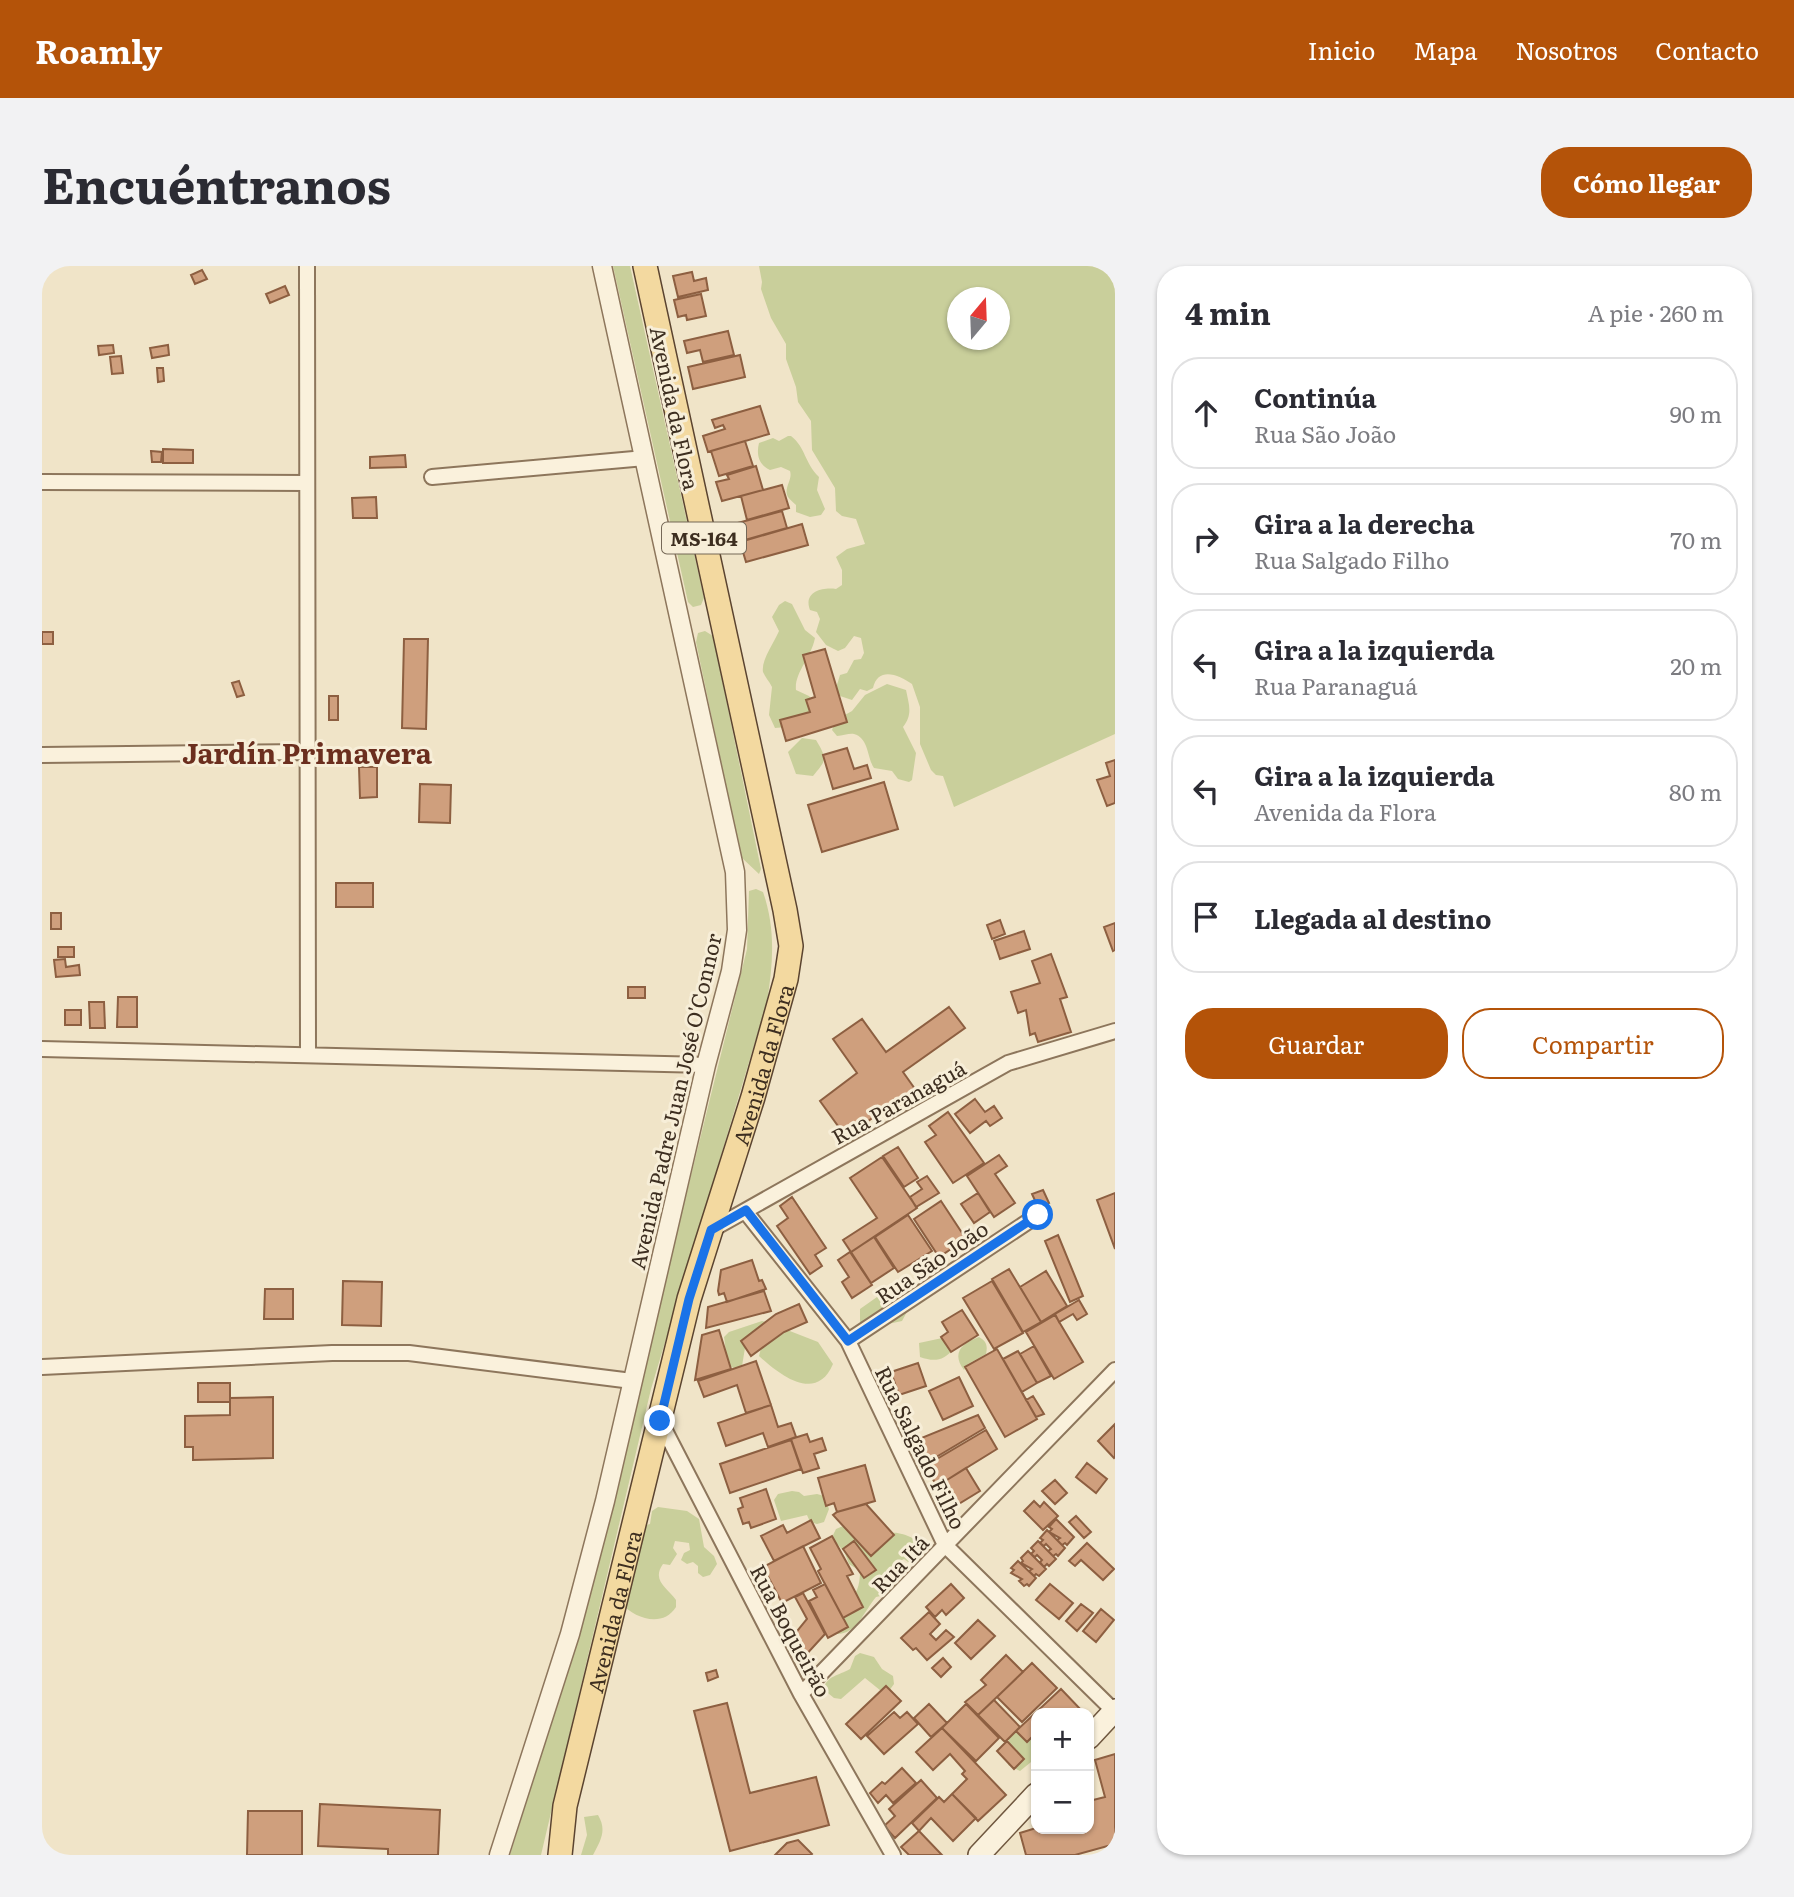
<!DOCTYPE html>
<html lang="es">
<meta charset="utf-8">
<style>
:root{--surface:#fff;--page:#f2f2f3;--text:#2b2b33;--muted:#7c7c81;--line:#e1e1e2;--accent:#b45309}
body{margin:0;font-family:Literata,serif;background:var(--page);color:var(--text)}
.controls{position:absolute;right:21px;bottom:21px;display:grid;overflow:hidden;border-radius:14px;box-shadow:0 2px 5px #0004}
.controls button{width:63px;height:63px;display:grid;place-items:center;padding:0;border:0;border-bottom:2px solid var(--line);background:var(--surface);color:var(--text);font:35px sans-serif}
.compass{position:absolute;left:905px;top:21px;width:63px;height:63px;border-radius:50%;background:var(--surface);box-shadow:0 2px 5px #0004;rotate:19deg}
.stop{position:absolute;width:21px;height:21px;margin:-16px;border:5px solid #1a73e8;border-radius:50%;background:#fff}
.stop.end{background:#1a73e8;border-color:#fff;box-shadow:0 2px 7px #0008}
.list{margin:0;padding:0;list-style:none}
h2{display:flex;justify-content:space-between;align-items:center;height:91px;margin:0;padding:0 28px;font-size:30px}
h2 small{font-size:23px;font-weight:400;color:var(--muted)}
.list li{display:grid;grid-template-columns:46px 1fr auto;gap:21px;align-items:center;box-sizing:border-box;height:112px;margin:0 14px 14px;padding:0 14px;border:2px solid var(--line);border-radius:28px}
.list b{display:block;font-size:26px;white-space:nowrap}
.list p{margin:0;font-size:23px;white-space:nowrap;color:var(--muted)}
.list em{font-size:23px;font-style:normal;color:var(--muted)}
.actions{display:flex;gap:14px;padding:21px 28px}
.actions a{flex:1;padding:16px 0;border:2px solid var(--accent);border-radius:28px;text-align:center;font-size:24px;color:var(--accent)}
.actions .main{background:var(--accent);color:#fff}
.icon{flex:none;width:38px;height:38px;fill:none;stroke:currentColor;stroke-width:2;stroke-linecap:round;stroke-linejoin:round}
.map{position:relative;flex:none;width:1073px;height:1589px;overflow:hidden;border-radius:28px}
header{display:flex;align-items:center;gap:42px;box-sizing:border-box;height:98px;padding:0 35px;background:var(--accent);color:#fff}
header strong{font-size:33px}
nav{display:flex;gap:38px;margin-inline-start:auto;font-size:24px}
.intro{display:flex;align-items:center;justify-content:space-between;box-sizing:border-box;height:168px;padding:0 42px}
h1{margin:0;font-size:49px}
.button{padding:18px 32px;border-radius:28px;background:var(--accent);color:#fff;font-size:24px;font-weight:700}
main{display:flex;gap:42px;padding:0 42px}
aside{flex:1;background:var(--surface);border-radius:28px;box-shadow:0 2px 5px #0004}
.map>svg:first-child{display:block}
</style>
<header>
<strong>Roamly</strong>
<nav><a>Inicio</a><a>Mapa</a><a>Nosotros</a><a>Contacto</a></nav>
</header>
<div class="intro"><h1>Encuéntranos</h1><a class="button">Cómo llegar</a></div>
<main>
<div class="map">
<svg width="1073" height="1589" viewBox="0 0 1073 1589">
<rect width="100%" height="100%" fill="#f0e4c8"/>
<path fill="#c9cf9b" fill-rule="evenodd" d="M571,0H588L662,332L659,339L651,341L646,336Z
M717,0H1073V468L912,541L901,510L894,509L889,504L878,478V441L870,418C857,409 836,400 831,422L825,425L818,423L810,434L795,429L794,422L798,409L805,407L812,394L819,393L822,387L819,372L812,370L803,382L796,385L784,379L774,366L778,353L775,346L768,344C761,326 780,321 794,323L800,319V304L794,291L805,283L823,278L814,253L800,250L794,245L793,222L770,184L769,155L756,136L754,121L744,93V78L729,52L719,23L720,16ZM916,32H958V74H916Z
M746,170H749C764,182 762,196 777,211L775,224L783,243L779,249L768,251L754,246V239C751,236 748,234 746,231C741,222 751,214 748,205L739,201L728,204C717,199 714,189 717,177L731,172L737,175Z
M743,335L750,338L763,364L773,372C769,392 752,407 754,424L767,430L772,436C769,451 748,462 733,462L727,449L730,421C727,415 723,411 721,406C719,394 732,377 737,365L730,351L737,339Z
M663,365L671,370L719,603L717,608L699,591L654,376L656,367Z
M845,418L864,424C867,439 871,448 861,461L874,487L870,514L867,516L856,513L850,505L832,502C825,492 827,472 812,468C807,467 801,470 795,470L790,464L794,454L810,445L823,429Z
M760,472L774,474C786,494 784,494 771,510L754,508L746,486Z
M714,623L721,626C734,663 731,698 725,736L609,1123L499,1589H468L533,1379L705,683L707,625Z
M855,1025L862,1030L867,1042L860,1055L832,1061L818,1057V1043L835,1031Z
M720,1055L727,1057L703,1082L700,1100L692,1102L685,1099C683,1090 684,1081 682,1071L687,1066Z
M735,1060L776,1076L791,1098C774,1138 737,1108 717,1090L723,1067Z
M905,1071L911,1083C902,1095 892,1096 878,1091L877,1077Z
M937,1071C944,1075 946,1079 944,1088L926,1098L922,1104C909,1087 920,1077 937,1071Z
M750,1225L757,1226L762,1230L775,1228L782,1230L787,1243L782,1256L775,1258L768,1256L765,1249L739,1255L732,1234L736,1228Z
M616,1241L645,1245L657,1253L662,1281L672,1290L675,1298L668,1309L661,1311L656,1307V1300L651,1296L645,1298L639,1294L642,1287L648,1284L647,1277L633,1275L631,1282L635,1288L628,1299L621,1298C609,1315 626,1322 634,1334V1341C621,1362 593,1353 579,1337L601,1260L608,1258L610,1245Z
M801,1260L849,1267C860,1265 879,1275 885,1284L879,1296L873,1301L862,1293L856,1296C862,1317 854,1327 834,1331C820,1348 812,1376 784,1366L777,1356L778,1349C803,1336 818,1336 818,1305L807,1298L802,1285L792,1275L791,1269L794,1263Z
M818,1387L832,1391L840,1403L851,1410L852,1418L844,1429L823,1412L799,1433L792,1432L781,1423C786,1409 796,1410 808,1403L813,1390Z
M973,1461H994V1492L978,1505L966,1499L971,1486L966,1473Z
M556,1549C565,1564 559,1574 551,1589H539L545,1569L542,1551Z"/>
<path fill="#cf9f7d" stroke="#8d5f41" stroke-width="2" d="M160,4L165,13L153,18L149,9Z
M650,6L652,15L664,12L666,24L636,31L631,10Z
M243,20L247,29L228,37L224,28Z
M659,28L664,50L645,54L644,49L636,51L632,34Z
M686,65L692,89L661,96L658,84L645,87L642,75Z
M71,79L72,87L57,89L56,80Z
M126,79L127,89L110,92L108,82Z
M698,89L703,111L651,123L646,101Z
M79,90L81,107L70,108L68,91Z
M115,102H121L122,115L116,116Z
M718,140L727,168L666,186L661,170L683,163L681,159L673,162L670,154Z
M703,175L711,200L677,210L669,185Z
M121,183L151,184V197H121Z
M109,185L120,186L119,196H110Z
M363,189L364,201L328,202V191Z
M714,200L721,224L680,235L674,216L687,213L685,209Z
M740,219L747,242L705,254L699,230Z
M334,231L335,252H311L310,232Z
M740,245L745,262L696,276L692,258Z
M760,258L766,279L704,296L698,276Z
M0,366H11V378H0Z
M362,373H386L384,463L360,462Z
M783,383L805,456L744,475L738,454L768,446L764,434L773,431L761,389Z
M197,415L202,429L195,431L190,417Z
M287,430H296V454H287Z
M805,482L812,503L825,499L829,512L791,523L781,489Z
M1073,494V537L1065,540L1055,514L1068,510L1064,497Z
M317,501H335V531L318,532Z
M842,516L856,563L780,586L766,539Z
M378,518L409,519L408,557L377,556Z
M294,617H331V641H294Z
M9,647H19V663H9Z
M958,654L963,668L950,673L945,659Z
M1073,657V684L1071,685L1062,661Z
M982,665L988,683L958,693L952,675Z
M16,681H32V691H16Z
M1009,688L1025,731L1018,733L1029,766L996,776L993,767L988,769L984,744L976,747L969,726L998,717L990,695Z
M23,693L24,701L37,699L38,709L14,711L12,694Z
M586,721H603V732H586Z
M76,731H95V761H75Z
M47,736H62L63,762H48Z
M907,741L923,762L861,806L878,830L853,848L847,840L804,871L778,835L815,807L791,773L820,753L844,786Z
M23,744H39V759H23Z
M933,833L943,846L952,840L960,852L948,860L944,855L928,867L913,848Z
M906,846L942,897L911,917L883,876L894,869L887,860Z
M856,881L876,912L862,921L841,890Z
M957,889L965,900L953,908L973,937L952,951L925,910Z
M840,891L875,942L809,986L801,974L835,952L808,912Z
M885,910L897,927L874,941L868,931L880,923L875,916Z
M1001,924L1007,937L996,941L990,928Z
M936,927L948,946L932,957L919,938Z
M1073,927V983L1055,934Z
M750,931L784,982L773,989L780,1000L768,1008L735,960L746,952L738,940Z
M899,935L924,973L897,991L872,953Z
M866,949L890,985L856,1006L833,971Z
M1016,969L1041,1030L1028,1036L1003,975Z
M832,971L852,1002L829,1017L809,986Z
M808,986L830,1019L810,1032L800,1016L807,1011L796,994Z
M710,994L717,1015L720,1014L724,1023L685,1036L682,1027L677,1029L676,1025L679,1004Z
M967,1003L999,1056L981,1066L950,1013Z
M1004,1005L1025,1040L999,1056L978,1021Z
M301,1015L340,1016L339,1060L300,1059Z
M950,1015L981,1067L952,1083L921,1032Z
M223,1023H251V1053H222Z
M722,1025L729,1045L664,1062L666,1041Z
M1037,1034L1045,1048L1035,1054L1031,1048L1017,1056L1013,1048Z
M757,1038L765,1056L742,1066L709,1090L699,1075L734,1048Z
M920,1044L936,1069L909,1086L899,1071L906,1066L900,1056Z
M1013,1049L1041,1096L1012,1113L984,1066Z
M677,1064L689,1103L653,1114L660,1069Z
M992,1080L1009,1110L995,1117L978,1088Z
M955,1083L995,1153L963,1171L923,1101Z
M976,1085L995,1117L980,1126L984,1134L991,1130L1002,1148L994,1151L961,1093Z
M714,1095L729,1139L704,1147L695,1119L662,1131L656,1115Z
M876,1097L884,1120L857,1129L849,1106Z
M917,1111L931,1140L901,1154L887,1125Z
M156,1117H188V1136H156Z
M231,1131V1192L151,1194V1181H143V1150L188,1149V1132Z
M729,1139L736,1161L749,1157L754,1171L726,1181L721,1167L684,1180L676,1157Z
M936,1149L943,1162L879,1200L872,1175Z
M1073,1158V1191L1072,1192L1056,1175Z
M944,1164L955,1183L895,1220L883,1200Z
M765,1168L768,1176L780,1172L784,1184L772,1188L777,1202L761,1207L749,1173Z
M749,1174L759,1203L688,1227L678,1198Z
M1045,1197L1065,1213L1054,1227L1034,1211Z
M823,1199L833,1235L795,1246L792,1237L784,1240L776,1212Z
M924,1202L938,1225L910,1242L897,1219Z
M1013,1214L1025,1227L1013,1238L1000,1225Z
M724,1223L734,1253L709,1262L707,1256L701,1258L696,1243L701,1241L698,1232Z
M992,1235L998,1241L1002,1236L1016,1250L1001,1264L982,1245Z
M824,1238L852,1269L829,1290L791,1249L795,1246Z
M1034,1250L1049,1266L1042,1272L1027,1256Z
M1014,1253L1032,1271L1025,1279L1023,1277L1020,1279L1015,1274L1018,1272L1007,1266L1010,1263L1007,1261Z
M769,1254L778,1272L732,1295L719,1270L741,1259L745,1267Z
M1005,1264L1023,1282L1016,1290L1014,1288L1011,1290L1006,1285L1009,1283L1004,1278L1002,1280L998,1277L1001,1274L998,1272Z
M790,1270L811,1308L805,1310L821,1341L801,1352L776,1305L779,1303L768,1282Z
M812,1275L834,1304L822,1312L801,1283Z
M996,1275L1014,1293L1007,1300L1005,1298L1002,1301L998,1296L1000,1294L995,1289L993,1291L989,1288L992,1285L989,1282Z
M1045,1277L1072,1303L1061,1314L1039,1294L1033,1300L1027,1295Z
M761,1280L779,1317L740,1337L721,1301Z
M986,1285L1004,1303L997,1310L994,1308L992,1310L987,1305L990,1303L979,1297L981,1295L979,1292Z
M976,1295L994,1312L987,1320L985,1318L982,1320L977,1315L980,1313L969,1307L972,1304L969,1302Z
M783,1318L806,1361L786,1372L767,1335L775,1331L771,1324Z
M909,1318L922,1332L904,1349L900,1344L893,1351L884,1341Z
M1008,1318L1031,1337L1017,1353L994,1334Z
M761,1327L783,1368L762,1391L751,1370L765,1353L753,1331Z
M1039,1338L1051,1347L1035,1365L1024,1355Z
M1059,1343L1072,1354L1054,1376L1041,1365Z
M887,1346L898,1358L888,1368L894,1374L904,1364L912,1371L885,1394L874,1382L871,1384L859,1372Z
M936,1354L953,1370L929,1393L913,1377Z
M964,1389L981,1406L936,1449L923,1436L944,1419L939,1414Z
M901,1392L909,1401L899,1411L890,1402Z
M990,1397L1015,1422L980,1456L955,1431Z
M674,1404L676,1411L666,1415L664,1407Z
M844,1420L859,1435L819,1473L804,1458Z
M1019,1423L1042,1447H994V1467L985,1476L974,1465Z
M952,1434L978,1461L963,1476L936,1449Z
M685,1437L708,1527L774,1511L787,1559L688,1585L652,1445Z
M887,1438L905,1457L889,1471L872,1452Z
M924,1438L957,1472L934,1495L900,1462Z
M852,1446L858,1452L865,1446L876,1458L842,1488L825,1470Z
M900,1462L964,1529L936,1555L910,1528L925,1513L920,1508L923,1505L908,1488L891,1504L874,1486Z
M965,1475L982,1493L972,1503L955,1485Z
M1073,1488V1578L1033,1589H984L978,1567L994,1562L1047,1563V1535L1063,1531L1053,1494Z
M860,1502L874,1517L851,1537L844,1529L836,1537L828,1527L840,1516L843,1518Z
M879,1514L895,1532L853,1572L842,1560L853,1550L847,1543Z
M910,1528L934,1552L911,1575L889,1552L877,1565L870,1557L897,1531L902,1536Z
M278,1538L398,1544L396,1589H346V1583L276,1580Z
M206,1545H260V1589H205Z
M877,1565L900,1589H867L859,1581Z
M756,1574L770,1588L769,1589H733L745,1577Z"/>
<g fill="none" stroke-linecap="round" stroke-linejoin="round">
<defs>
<path id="minor" d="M265,0L266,789
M390,211L603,192
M0,216L265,217
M0,489L265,486
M0,783L664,799
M703,945L806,1075L903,1279L1072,1445
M669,964L966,797L1073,765
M806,1075L996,949
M0,1101L290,1087H367L590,1115
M618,1155L759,1428L851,1589
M759,1428L1073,1104"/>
<path id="tertiary" d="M457,1589L528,1368L563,1235L664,799L689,705L695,664L693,606L560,0"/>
<path id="secondary" d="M1047,1472L1073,1444
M937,1589L994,1528"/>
<g id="primary">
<path id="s1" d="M518,1589L523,1540L647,1033L711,831L744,713L749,680L743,644L603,0"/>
</g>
</defs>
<use href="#minor" stroke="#8d765c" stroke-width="18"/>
<use href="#tertiary" stroke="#8d765c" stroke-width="21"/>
<use href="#secondary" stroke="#6f573f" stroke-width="24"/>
<use href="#primary" stroke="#5b4430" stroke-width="26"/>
<use href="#minor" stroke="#faf1dc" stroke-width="14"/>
<use href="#tertiary" stroke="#faf1dc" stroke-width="18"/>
<use href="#secondary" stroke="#faf1dc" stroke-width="21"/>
<use href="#primary" stroke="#f3d9a0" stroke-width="23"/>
</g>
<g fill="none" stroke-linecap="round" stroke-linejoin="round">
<path stroke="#1a73e8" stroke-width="9" d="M618,1155L647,1033L669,964L704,944L806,1075L996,949"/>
</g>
<g text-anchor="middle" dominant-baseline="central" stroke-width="6" stroke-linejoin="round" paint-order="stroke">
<rect fill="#f7eed8" stroke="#756857" stroke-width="2" x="620" y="256.5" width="84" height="31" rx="5"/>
<g font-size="19" font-weight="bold" fill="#3d2e20">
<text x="662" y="272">MS-164</text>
</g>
<g font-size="21" fill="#3d2e20" stroke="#f7eed8">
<text transform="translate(634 142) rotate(78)">Avenida da Flora</text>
<text stroke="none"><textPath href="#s1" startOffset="817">Avenida da Flora</textPath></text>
<text transform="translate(632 835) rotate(-77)">Avenida Padre Juan José O'Connor</text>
<text transform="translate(856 835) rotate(-29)">Rua Paranaguá</text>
<text transform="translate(889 995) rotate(-34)">Rua São João</text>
<text transform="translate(880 1181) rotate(64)">Rua Salgado Filho</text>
<text transform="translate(857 1297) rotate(-46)">Rua Itá</text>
<text stroke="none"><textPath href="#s1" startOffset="250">Avenida da Flora</textPath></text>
<text transform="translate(750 1364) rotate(62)">Rua Boqueirão</text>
</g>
<g font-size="28" font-weight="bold" fill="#6b2e1e" stroke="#f7eed8">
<text x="265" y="486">Jardín Primavera</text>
</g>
</g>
</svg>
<div class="controls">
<button>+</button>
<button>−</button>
</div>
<svg class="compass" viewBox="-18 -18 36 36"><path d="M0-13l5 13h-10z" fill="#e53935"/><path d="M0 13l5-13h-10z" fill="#7c7c81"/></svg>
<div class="stop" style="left:996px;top:949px"></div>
<div class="stop end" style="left:618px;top:1155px"></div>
</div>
<aside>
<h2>4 min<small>A pie · 260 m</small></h2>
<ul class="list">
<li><svg class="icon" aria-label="ahead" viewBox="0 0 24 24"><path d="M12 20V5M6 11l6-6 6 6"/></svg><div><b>Continúa</b><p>Rua São João</p></div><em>90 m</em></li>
<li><svg class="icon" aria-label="right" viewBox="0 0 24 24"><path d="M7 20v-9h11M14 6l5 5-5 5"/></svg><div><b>Gira a la derecha</b><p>Rua Salgado Filho</p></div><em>70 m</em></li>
<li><svg class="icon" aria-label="left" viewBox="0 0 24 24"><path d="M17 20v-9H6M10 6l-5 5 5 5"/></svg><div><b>Gira a la izquierda</b><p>Rua Paranaguá</p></div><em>20 m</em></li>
<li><svg class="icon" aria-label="left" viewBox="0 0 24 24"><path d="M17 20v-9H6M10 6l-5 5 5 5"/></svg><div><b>Gira a la izquierda</b><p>Avenida da Flora</p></div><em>80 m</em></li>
<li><svg class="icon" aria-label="arrive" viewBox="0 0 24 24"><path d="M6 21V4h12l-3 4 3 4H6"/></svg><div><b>Llegada al destino</b></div></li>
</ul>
<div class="actions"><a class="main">Guardar</a><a>Compartir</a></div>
</aside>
</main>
